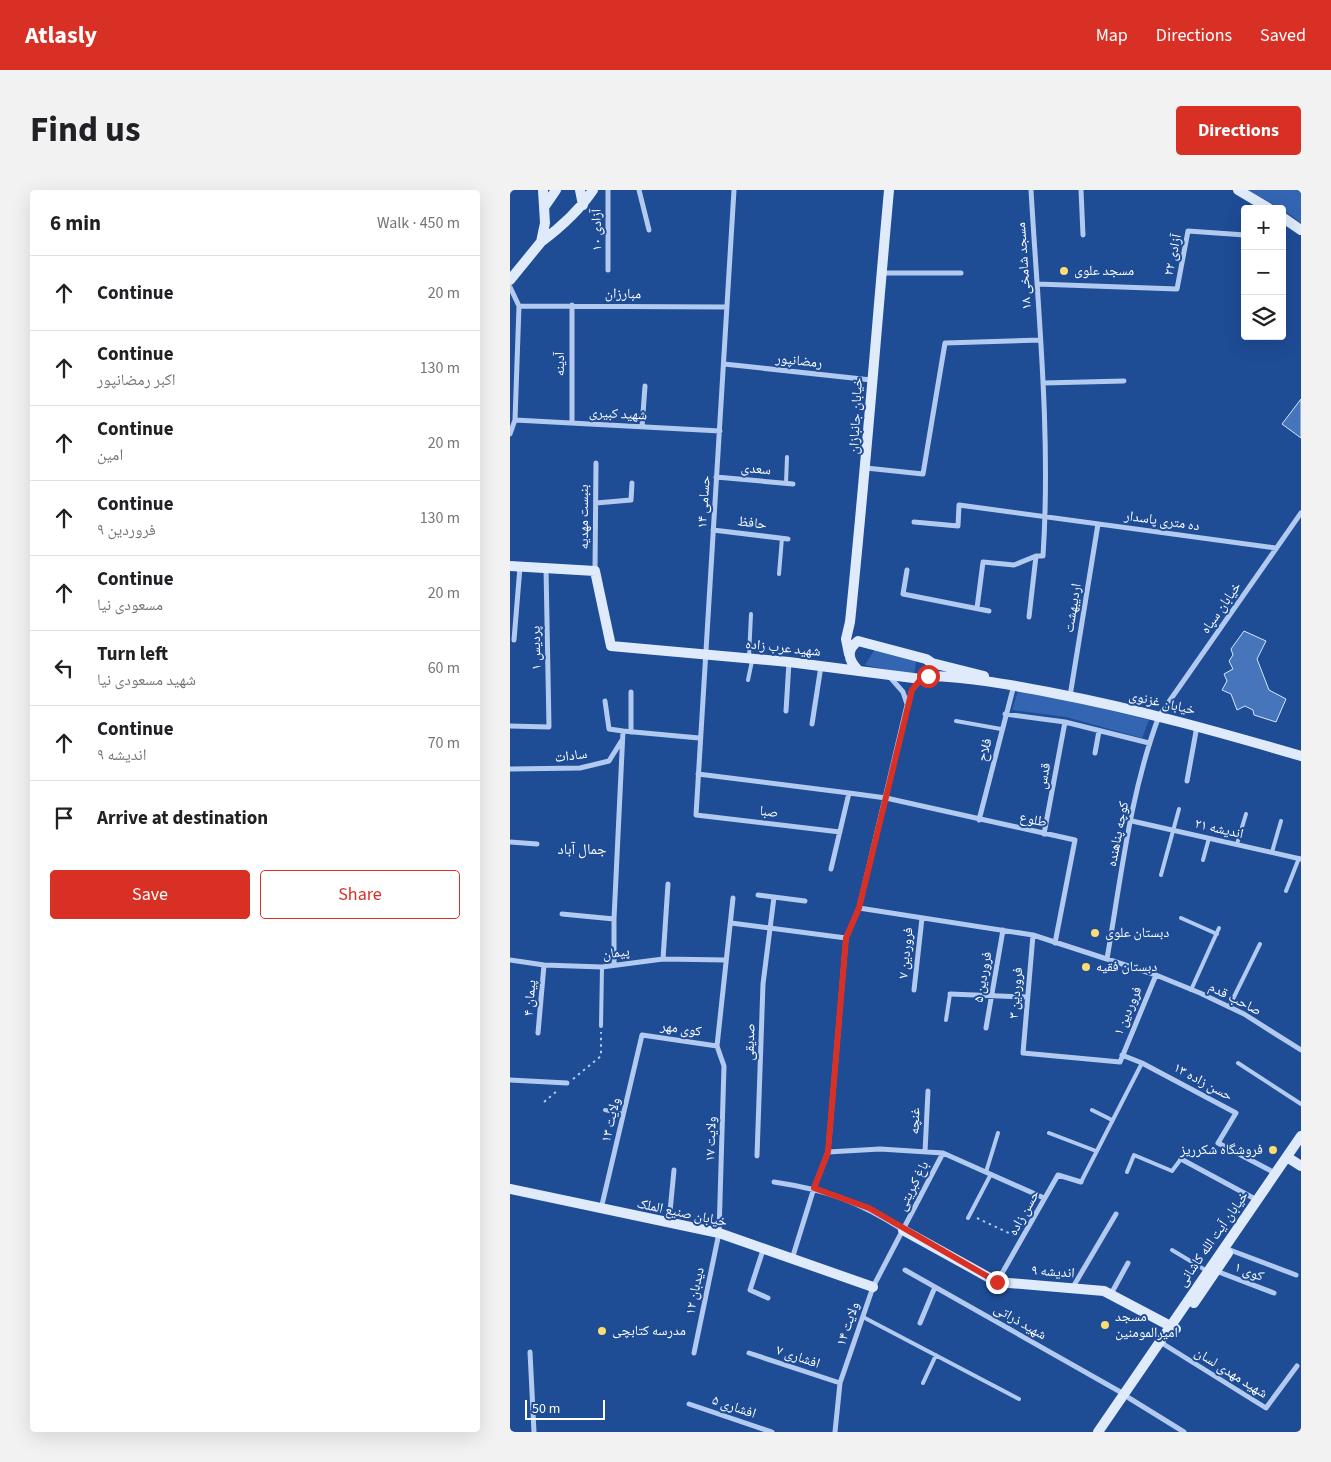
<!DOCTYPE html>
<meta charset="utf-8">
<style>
:root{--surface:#fff;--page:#f2f2f2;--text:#202124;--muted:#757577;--line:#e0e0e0;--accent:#d93025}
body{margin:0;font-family:"Source Sans 3","Noto Naskh Arabic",sans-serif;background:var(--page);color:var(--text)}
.controls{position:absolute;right:15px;top:15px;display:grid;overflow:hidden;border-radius:5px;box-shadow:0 5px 20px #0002}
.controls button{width:45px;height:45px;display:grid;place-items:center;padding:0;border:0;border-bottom:1px solid var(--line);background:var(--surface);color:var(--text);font:25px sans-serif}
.scale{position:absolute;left:15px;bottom:12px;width:80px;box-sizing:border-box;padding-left:5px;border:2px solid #fff;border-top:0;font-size:14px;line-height:18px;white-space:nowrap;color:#fff;-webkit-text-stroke:4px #1e4c95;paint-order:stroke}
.stop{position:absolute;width:15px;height:15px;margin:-11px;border:4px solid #d93025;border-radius:50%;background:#fff}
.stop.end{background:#d93025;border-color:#fff;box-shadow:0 1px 5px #0008}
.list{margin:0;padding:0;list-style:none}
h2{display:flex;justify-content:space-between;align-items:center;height:65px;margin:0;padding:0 20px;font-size:21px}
h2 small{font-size:16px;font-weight:400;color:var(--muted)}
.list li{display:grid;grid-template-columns:32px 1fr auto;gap:15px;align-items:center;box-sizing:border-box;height:75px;padding:0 20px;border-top:1px solid var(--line)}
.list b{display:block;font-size:19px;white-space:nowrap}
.list p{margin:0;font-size:16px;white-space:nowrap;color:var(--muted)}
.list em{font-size:16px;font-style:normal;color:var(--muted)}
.actions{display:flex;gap:10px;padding:15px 20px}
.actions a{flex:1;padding:11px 0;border:1px solid var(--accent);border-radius:5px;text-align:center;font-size:18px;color:var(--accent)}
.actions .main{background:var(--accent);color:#fff}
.icon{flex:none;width:28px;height:28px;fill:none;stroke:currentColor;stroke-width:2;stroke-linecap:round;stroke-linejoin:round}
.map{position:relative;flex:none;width:791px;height:1242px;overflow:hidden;border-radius:5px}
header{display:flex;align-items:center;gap:30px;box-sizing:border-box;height:70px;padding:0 25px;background:var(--accent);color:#fff}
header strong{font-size:24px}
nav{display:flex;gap:28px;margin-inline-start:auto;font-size:18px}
.intro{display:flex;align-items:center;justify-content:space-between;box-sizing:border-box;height:120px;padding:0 30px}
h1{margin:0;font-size:35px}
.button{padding:12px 22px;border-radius:5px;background:var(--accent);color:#fff;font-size:18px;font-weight:700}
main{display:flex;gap:30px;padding:0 30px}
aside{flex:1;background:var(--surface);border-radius:5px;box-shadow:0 5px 20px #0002}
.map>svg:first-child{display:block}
</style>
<header>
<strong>Atlasly</strong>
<nav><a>Map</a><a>Directions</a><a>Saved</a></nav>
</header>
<div class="intro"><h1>Find us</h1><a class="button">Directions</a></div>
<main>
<aside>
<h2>6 min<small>Walk · 450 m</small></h2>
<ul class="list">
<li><svg class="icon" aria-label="ahead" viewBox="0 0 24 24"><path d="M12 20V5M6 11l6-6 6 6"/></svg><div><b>Continue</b></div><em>20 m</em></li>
<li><svg class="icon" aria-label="ahead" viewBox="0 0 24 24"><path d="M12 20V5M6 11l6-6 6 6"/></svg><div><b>Continue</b><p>اکبر رمضانپور</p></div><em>130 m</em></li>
<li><svg class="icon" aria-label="ahead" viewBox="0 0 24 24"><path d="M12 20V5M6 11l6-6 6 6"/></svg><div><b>Continue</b><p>امین</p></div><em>20 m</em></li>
<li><svg class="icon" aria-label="ahead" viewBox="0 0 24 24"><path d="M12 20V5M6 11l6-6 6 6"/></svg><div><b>Continue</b><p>فروردین ۹</p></div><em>130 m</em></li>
<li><svg class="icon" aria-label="ahead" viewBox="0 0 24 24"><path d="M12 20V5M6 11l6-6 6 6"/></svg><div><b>Continue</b><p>مسعودی نیا</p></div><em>20 m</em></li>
<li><svg class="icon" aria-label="left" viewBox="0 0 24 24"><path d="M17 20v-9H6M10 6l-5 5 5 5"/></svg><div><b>Turn left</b><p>شهید مسعودی نیا</p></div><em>60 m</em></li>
<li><svg class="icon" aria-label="ahead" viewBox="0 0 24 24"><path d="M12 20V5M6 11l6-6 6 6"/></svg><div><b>Continue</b><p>اندیشه ۹</p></div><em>70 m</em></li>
<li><svg class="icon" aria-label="arrive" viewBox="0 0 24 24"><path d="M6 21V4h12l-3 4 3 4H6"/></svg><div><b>Arrive at destination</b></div></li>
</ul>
<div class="actions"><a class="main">Save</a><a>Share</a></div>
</aside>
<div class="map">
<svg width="791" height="1242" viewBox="0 0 791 1242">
<rect width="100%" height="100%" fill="#1e4c95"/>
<path fill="#3365b3" d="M737,0H791V33L772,19Z
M365,459L407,466L404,485L355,475Z
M509,498L639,530L632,548L556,527L502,520Z"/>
<path fill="#4775bc" stroke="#d8e6fa" d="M791,209V248L772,234Z
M734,441L756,451L747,469L759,500L776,509L766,532L744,525L743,520L735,516L727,520L721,504L712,500L717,491L714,484L723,479L719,471L723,465L721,459Z"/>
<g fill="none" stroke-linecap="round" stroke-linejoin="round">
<path stroke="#b2caef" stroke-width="2" stroke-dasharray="2.5 4" stroke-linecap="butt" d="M63,889L91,866V842
M34,912L47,901
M467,1028L505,1046"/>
<path stroke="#b2caef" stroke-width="4" d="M276,293L277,267
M269,384L272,348
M239,467L241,424
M238,490L242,471
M446,531L491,539
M727,654L736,624
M762,662L771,631
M693,670L699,648
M651,685L669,619
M776,701L789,668
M671,728L707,744
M681,800L709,738
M719,817L750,754
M436,830L440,804
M91,836L92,777
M728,873L791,914
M95,920L113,924
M582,920L602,930
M539,943L586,961
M476,982L488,943
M617,982L624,965L662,981L671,969
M571,992L632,873
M458,1028L481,984
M662,1060L697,1081
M353,1127L509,1209
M413,1193L426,1165"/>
<path stroke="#b2caef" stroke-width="5" d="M98,0V80
M129,0L139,40
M224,0L186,625L330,642
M571,0L573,45
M372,83H451
M527,94L667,99L678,41L735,45
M0,97L9,116L5,230L0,244
M62,115V233
M9,116L217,117
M214,174L361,190
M533,193L614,191
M5,230L210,241
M132,237L135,196
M356,278L413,284L435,153L530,150
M206,287L283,294
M86,313L121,310L122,293
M404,332L448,336L449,315L766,358
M203,340L278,349
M397,380L393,404L479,421
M85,381L86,273
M467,418L473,372L504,375L526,366H533C541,245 528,121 521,0
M519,427L526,366
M4,450L10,377
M379,486L393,502L397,514
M121,502V542
M560,506L588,334
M95,511L99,539L113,541
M276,521L279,472
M495,524L555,532L639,553
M302,534L311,476
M0,536L39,537L36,378
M585,563L589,541
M0,579L70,578L99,571L112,550
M188,584L339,603
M677,591L687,536
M469,630L504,495
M622,631L791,669
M534,644L555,532
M0,652L27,654
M321,679L339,603L376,608L565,650L545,753
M248,705L295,711
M349,718L523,745L646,785L690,803L734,824L791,860
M52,724L104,729
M221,733L336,748
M523,745L513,863L610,872L646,785
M153,769L158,694
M597,769C611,688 620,603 649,526L791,323
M0,770L34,775L92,777L153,769L216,770
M104,775V729L113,541L189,548
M404,800L412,728
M440,804L517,807
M476,838L493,740
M28,843L34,775
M612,865L632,873L726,923L708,953L765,983
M0,890L57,893
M318,962L370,959L433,963L534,1008
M415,962L418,901
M247,966L253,794L264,707
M671,969L747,1010
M264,992C317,1000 348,1011 393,1040
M91,1019L132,845L207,856
M159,1032L164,980
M253,1060L240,1100L258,1108
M720,1060L786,1085
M282,1069L304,998L318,962L336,748L349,718L397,515L402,500L411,489
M395,1080L614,1204
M706,1081L764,1103
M487,1092L548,985L571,992
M563,1097L606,1024
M601,1104L618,1073
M410,1133L425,1097
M655,1155L756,1218L787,1176
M20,1162L24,1242
M184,1163L209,1043L214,876L207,856L223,708
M239,1163L330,1193
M619,1208L674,1242
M179,1214L262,1242
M325,1242L330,1193L363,1097L433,963"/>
<path stroke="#dfeafb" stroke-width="10" d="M70,0L73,15
M728,0L760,19
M35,16L46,0
M772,27L791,40
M31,52C51,37 69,21 83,0
M0,90L31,52L35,33L33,0
M0,376L85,381L101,456L279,472L411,489L418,486L422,473L416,469L348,451C336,460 338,470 348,480
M339,464L336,449L340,432C355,288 366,144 379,0
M422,473L474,486
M418,486C460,487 502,495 543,503C627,519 709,542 791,566
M777,967L791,976
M0,999L209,1043L363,1097
M393,1040L487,1092L594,1101L666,1139
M684,1113L718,1063
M588,1242L791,946"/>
</g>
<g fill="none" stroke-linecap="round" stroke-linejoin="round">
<path stroke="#d93025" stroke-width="6" d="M418,486L411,489L402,500L349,718L336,748L318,962L304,998L359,1018L487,1092"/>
</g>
<g fill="#fddc72" stroke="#1e4c95" stroke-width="2">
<circle cx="554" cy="81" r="5"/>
<circle cx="585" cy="743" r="5"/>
<circle cx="576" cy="777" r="5"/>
<circle cx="763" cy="960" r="5"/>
<circle cx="595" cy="1135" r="5"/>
<circle cx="92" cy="1141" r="5"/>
</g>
<g text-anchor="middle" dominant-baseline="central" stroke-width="4" stroke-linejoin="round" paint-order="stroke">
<g font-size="14" fill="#fff" stroke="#1e4c95">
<text transform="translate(87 40) rotate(-91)">آزادی ۱۰</text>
<text transform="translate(663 65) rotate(-78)">آزادی ۲۲</text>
<text transform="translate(514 76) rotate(-94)">مسجد شامخی ۱۸</text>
<text transform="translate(113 104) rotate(1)">مبارزان</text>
<text transform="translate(289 171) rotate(6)">رمضانپور</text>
<text transform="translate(50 174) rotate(-90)">آدینه</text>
<text transform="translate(108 224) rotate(3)">شهید کبیری</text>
<text transform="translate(346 226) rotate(-87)">خیابان جانبازان</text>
<text transform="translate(246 279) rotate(5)">سعدی</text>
<text transform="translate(194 312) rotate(-86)">حسامی ۱۴</text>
<text transform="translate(74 327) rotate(-90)">بنبست مهدیه</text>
<text transform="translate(652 331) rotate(8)">ده متری پاسدار</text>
<text transform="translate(242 333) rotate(7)">حافظ</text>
<text transform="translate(563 418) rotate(-81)">اردیبهشت</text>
<text transform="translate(711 418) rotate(-55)">خیابان سپاه</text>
<text transform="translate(26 458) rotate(-91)">پردیس ۱</text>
<text transform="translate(273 458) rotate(6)">شهید عرب زاده</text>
<text transform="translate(652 513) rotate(13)">خیابان غزنوی</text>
<text transform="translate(475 560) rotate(-76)">فلاح</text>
<text transform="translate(61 566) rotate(-7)">سادات</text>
<text transform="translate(534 586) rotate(-79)">قدس</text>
<text transform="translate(259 622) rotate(7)">صبا</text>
<text transform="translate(523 630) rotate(12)">طلوع</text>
<text transform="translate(709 639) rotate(13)">اندیشه ۲۱</text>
<text transform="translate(608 644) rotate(-79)">کوچه پناهنده</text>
<text transform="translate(106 763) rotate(-7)">پیمان</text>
<text transform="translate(396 763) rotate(-84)">فروردین ۷</text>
<text transform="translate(473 787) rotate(-80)">فروردین ۵</text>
<text transform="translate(506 803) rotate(-85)">فروردین ۳</text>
<text transform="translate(20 808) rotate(-85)">پیمان ۴</text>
<text transform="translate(725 809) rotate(27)">صاحب قدم</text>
<text transform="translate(618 821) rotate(-67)">فروردین ۱</text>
<text transform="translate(171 839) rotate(8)">کوی مهر</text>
<text transform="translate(240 852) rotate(-88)">صدیقی</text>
<text transform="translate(693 892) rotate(28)">حسن زاده ۱۳</text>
<text transform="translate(101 930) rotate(-77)">ولایت ۱۳</text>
<text transform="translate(405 931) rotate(-88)">غنچه</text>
<text transform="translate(201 949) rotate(-88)">ولایت ۱۷</text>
<text transform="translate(403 996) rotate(-63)">باغ کبریتی</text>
<text transform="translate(172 1023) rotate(12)">خیابان صنیع الملک</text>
<text transform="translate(514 1023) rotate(-61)">حسن زاده</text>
<text transform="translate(703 1049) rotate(-55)">خیابان آیت الله کاشانی</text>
<text transform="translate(543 1082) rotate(4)">اندیشه ۹</text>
<text transform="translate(739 1082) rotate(21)">کوی ۱</text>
<text transform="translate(185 1101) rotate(-78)">دیدبان ۱۲</text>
<text transform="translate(510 1132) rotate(30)">شهید ذراتی</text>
<text transform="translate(338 1134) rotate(-71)">ولایت ۱۴</text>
<text transform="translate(288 1167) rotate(19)">افشاری ۷</text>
<text transform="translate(721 1183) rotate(32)">شهید مهدی لسان</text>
<text transform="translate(224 1217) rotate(19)">افشاری ۵</text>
</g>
<g font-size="14" fill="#fff" stroke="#1e4c95" text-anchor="start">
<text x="564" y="81">مسجد علوی</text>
<text x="595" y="743">دبستان علوی</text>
<text x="586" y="777">دبستان فقیه</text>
<text x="753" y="960" text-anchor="end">فروشگاه شکرریز</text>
<text x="605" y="1127">مسجد<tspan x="605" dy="16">امیرالمومنین</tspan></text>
<text x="102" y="1141">مدرسه کتابچی</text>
</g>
<g font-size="15" fill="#fff" stroke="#1e4c95">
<text x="72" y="659">جمال آباد</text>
</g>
</g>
</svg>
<div class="controls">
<button>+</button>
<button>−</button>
<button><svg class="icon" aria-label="layers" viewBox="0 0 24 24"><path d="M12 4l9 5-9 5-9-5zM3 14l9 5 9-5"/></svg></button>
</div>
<div class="scale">50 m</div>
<div class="stop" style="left:418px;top:486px"></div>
<div class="stop end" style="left:487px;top:1092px"></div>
</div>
</main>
